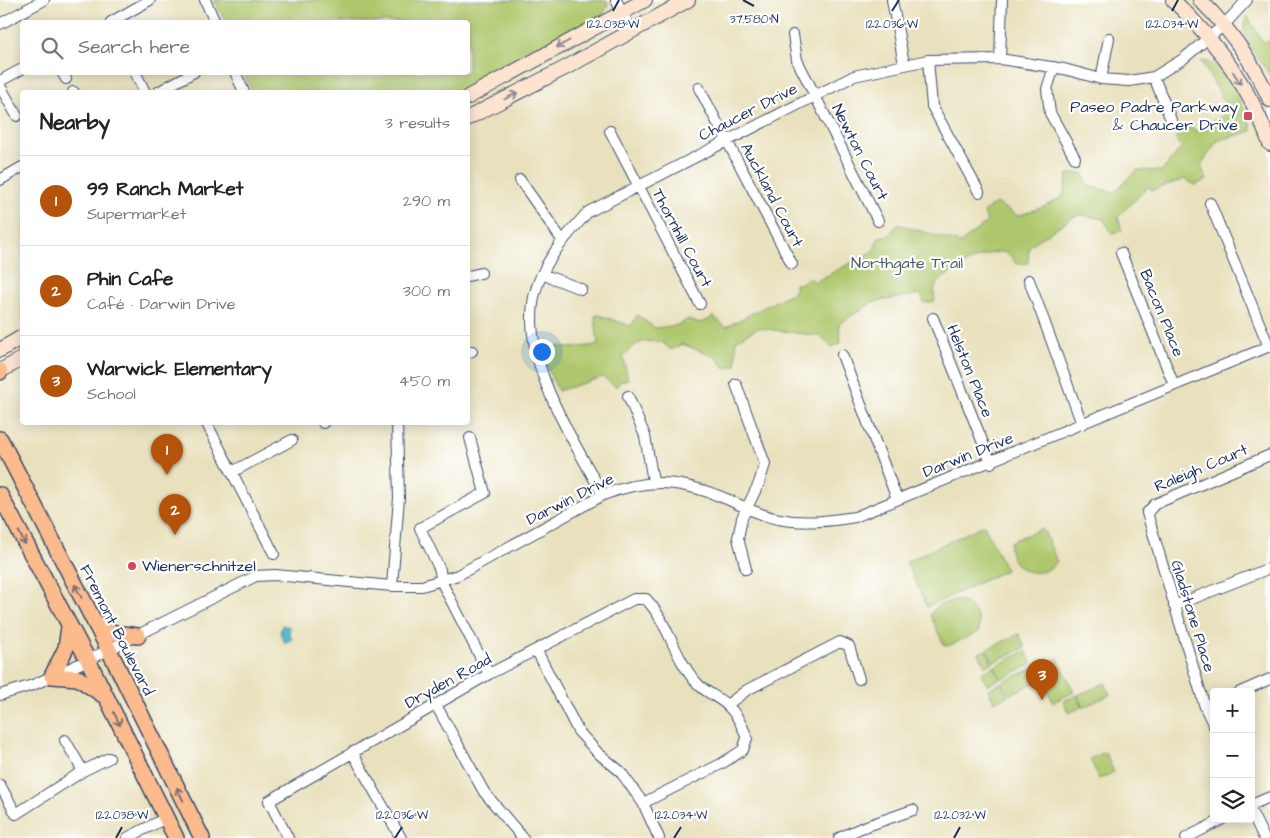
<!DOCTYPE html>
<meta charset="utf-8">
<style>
:root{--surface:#fff;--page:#f6f6f6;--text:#222;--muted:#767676;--line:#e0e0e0;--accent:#b45309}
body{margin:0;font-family:"Architects Daughter",sans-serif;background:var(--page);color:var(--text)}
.controls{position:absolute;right:15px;bottom:15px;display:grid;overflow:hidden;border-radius:5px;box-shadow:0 2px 12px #0003}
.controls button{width:45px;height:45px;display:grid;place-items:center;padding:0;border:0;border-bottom:1px solid var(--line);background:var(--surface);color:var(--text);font:25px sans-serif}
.you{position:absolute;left:541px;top:351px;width:18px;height:18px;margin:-12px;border:4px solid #fff;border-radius:50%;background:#1a73e8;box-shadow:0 0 0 8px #1a73e833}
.badge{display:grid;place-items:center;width:32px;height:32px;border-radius:50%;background:var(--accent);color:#fff;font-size:16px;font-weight:700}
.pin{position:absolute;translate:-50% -41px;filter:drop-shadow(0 1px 2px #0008)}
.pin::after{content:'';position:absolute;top:26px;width:18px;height:15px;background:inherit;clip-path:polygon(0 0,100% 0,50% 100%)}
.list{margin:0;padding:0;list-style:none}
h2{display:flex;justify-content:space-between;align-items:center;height:65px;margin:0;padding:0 20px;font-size:21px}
h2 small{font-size:16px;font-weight:400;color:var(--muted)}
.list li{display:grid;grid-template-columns:32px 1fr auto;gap:15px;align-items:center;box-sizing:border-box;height:90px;padding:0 20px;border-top:1px solid var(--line)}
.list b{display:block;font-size:19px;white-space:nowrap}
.list p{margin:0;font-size:16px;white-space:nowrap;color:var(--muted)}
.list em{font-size:16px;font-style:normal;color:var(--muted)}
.icon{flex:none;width:28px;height:28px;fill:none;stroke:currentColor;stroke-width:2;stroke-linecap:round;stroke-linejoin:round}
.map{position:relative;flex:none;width:1270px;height:838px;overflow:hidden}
.search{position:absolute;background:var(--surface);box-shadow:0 2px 12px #0003;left:20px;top:20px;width:450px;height:55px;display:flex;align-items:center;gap:12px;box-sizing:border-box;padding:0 18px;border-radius:5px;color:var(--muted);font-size:19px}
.panel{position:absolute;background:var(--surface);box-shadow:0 2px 12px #0003;left:20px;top:90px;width:450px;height:335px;border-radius:5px}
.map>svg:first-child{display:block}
</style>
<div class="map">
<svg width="1270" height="838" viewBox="0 0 1270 838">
<rect width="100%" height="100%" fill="#fff"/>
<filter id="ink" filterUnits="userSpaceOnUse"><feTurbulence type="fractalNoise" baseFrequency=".02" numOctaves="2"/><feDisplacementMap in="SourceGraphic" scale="10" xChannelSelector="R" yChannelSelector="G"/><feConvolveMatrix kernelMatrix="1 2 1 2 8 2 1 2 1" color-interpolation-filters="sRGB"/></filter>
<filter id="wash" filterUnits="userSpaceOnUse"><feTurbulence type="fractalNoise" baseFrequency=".0096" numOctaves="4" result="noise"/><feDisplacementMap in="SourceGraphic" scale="20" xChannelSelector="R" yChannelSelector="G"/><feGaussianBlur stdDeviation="1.12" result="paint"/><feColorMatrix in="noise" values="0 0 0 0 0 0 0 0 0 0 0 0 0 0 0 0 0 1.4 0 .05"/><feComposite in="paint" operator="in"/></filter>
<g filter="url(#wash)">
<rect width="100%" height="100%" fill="#e9e1bd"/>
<path fill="#afc76c" stroke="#657b65" d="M214,0H607L608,6L598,23L467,92H253L243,73L468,72V22H226Z
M1247,16L1264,43L1270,40V75C1260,59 1235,34 1247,16Z
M1201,61C1228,61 1240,103 1250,123L1252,131L1217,141L1201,165L1207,180L1195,185L1185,179L1153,190L1148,187L1118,217L1122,231L1112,233L1103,219L1082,215L1075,216L1032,244L1029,247L1028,263L1016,264C1013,259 1009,253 1002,252C985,251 949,271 938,283C933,288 934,294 935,301L924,303L921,294L873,302L839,324L841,343L831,347L820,336L758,328L736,340V366L725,368L716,357L682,344L671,350L662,342C641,341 638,340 623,357L628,379L621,381L616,387L603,377L558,391L547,367L542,344L569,348L598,345L595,316L599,315L631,326L637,315L655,328L679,325L688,319C697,324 705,324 713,316L726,327L795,291V284L802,283L809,277L815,282L873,251L879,237L889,235L898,224L960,243L987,222L984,211L996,203L1018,216L1043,207L1063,197L1068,174L1083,173L1088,186L1114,192L1137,170L1162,171L1182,147L1175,138L1187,126L1197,131L1230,111Z
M984,525L1006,570L927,607L906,562Z
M1041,529L1044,531L1057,562C1039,583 1007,570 1010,542Z
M953,600C970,601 981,614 979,632L948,646L944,645L930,615L937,606Z
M1019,634L1025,648L993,662L987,649Z
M986,650L992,663L985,666L979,653Z
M1026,651L1032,664L1001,679L995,666Z
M1058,658L1074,692L1053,702L1037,668Z
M994,666L1000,679L987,685L981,674Z
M1034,668L1040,680L1009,695L1002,682Z
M1001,683L1007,696L994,702L988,689Z
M1105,683L1110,695L1083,707L1078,695Z
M1077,695L1082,707L1069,713L1063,701Z
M1105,752L1114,772L1099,779L1090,759Z"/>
<path fill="#4ab8c5" stroke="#327492" d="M282,625L290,627L289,632L292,639L285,643L280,633Z"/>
</g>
<g filter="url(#ink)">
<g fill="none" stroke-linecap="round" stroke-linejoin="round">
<defs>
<path id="street" d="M205,0L215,22
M616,0L631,30
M892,0L904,64
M111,22L150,0
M0,24L44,0
M793,35L797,60L878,221
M1000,59L1002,0
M928,60L932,106L979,192
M1054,67L1047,89L1050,113L1075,158
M62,72L66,79
M135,72L145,92
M235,72L244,92
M1154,77L1171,120
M1101,79L1109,38
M0,81L22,69
M0,86L17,116
M699,88L792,264
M73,92H74
M158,92L194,72
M610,131L700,304
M0,180L22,167
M520,180L562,240
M1210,203L1269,347
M1121,253L1174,385
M542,274L581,289
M468,276L481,273
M1029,280L1082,424
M933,318L991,463
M468,353L472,351
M842,355L897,499
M736,384L765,464L759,483L742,518L738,538L746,569
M628,396L645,436L653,481
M206,422L274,554
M323,423L324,422
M470,438L485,493L420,528L440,570L441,581L489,674
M232,472L292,440
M603,495C573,439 521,362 534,297C541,264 566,236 588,212L854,76L928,60L1000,59L1064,69L1101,79L1129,81L1154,77L1183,59L1225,24L1247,0
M392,586L399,498L397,422
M1174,606L1270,568
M537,651L578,731L598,753L620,771L643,803L659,838
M1240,692L1270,679
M0,695L33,685L88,660L256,576L275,575L392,586H422L458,575L603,495C651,477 682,480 729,500C744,507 761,516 779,519C804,524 830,521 855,517L1270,346
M436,705L484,792L523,838
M727,705L747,690L840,642L849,646L859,679
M1214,726L1205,707L1147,513L1155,504L1270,455
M65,740L83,771
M352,752L401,838
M0,785L16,814L83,771L109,758
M1251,805L1270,797
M1251,811L1264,838
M127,838L166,818
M288,838L269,801L489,674L634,599H646C668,622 674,657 696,682C704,692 717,696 727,705C736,713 743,727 747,738L743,750L721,764L643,803
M839,838L861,828L913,810
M1186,838L1223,819"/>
<path id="secondary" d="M1173,0C1215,40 1251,89 1270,144
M1200,0C1230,29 1253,62 1270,100
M468,97L645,0
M468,118L565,68L688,0
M0,350L22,337
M0,371L22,359"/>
<path id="primary" d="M0,372V371
M0,439L109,650L202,838
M0,495L88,660L176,838
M94,621L114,633L138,636
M69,627L66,648L52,676L78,678L103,695"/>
</defs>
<use href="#street" stroke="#3a4a6c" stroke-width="12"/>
<use href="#secondary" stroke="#3a4a6c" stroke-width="16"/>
<use href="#primary" stroke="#3a4a6c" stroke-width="18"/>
<use href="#street" stroke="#fff" stroke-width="10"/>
<use href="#secondary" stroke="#fde4d1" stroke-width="14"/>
<use href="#primary" stroke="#fbbb8d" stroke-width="15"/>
</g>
<defs><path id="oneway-shaft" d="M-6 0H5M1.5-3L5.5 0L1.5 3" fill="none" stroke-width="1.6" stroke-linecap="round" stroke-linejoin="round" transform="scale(1.25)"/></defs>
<g stroke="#8c8a98">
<use href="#oneway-shaft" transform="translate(563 44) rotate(151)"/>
<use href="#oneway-shaft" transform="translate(1237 78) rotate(57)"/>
<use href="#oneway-shaft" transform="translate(511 96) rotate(-27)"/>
</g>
<g stroke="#806e73">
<use href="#oneway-shaft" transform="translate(22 538) rotate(63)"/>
<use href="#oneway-shaft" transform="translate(78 591) rotate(-118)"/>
<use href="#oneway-shaft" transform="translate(117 719) rotate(64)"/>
<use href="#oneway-shaft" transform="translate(180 794) rotate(-116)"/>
</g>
</g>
<path fill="none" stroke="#1b2f5e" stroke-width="2" d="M743,0L754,6M613,11L619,0M892,11L899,0M1172,11L1178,0M116,838L122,827M395,838L402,827M674,838L681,827M954,838L960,827"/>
<g fill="#d1495b" stroke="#fff" stroke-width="2">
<rect x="1243" y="111" width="10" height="10" rx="2.5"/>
<circle cx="132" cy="566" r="5"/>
</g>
<g text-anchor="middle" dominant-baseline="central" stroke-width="4.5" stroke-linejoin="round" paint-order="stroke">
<g font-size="16" fill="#1b2f5e" stroke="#fff" text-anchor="end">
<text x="1238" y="107">Paseo Padre Parkway<tspan x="1238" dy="18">&amp; Chaucer Drive</tspan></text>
<text x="142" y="566" text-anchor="start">Wienerschnitzel</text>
</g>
<g font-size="16" fill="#1b2f5e" stroke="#fff">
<text transform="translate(748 112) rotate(-27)">Chaucer Drive</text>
<text transform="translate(860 152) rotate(63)">Newton Court</text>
<text transform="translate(772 195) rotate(62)">Auckland Court</text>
<text transform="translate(682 238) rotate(62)">Thornhill Court</text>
<text transform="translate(1162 313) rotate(68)">Bacon Place</text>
<text transform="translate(970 371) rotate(68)">Helston Place</text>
<text transform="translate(968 455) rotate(-22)">Darwin Drive</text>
<text transform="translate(1201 468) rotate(-23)">Raleigh Court</text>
<text transform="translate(570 499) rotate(-27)">Darwin Drive</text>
<text transform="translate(1193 616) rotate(73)">Gladstone Place</text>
<text transform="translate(117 630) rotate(63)">Fremont Boulevard</text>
<text transform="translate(448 681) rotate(-29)">Dryden Road</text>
</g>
<g font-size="16" fill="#475d62" stroke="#fff">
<text x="907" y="263">Northgate Trail</text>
</g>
</g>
<g font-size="12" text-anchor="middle" fill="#1b2f5e" stroke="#fff" stroke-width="4.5" stroke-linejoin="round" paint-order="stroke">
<text x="754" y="23">37.580°N</text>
<text x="613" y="28">122.038°W</text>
<text x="892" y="28">122.036°W</text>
<text x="1172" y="28">122.034°W</text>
<text x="122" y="819">122.038°W</text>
<text x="402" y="819">122.036°W</text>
<text x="681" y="819">122.034°W</text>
<text x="960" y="819">122.032°W</text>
</g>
</svg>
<div class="controls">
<button>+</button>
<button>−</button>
<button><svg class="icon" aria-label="layers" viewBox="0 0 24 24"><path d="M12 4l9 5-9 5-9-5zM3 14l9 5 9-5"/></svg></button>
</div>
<div class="you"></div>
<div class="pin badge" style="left:167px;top:475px">1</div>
<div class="pin badge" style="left:175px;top:535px">2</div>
<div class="pin badge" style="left:1042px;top:700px">3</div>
<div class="search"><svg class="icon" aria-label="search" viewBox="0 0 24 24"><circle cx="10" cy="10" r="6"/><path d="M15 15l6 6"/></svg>Search here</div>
<section class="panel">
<h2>Nearby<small>3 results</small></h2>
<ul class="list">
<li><span class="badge">1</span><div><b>99 Ranch Market</b><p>Supermarket</p></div><em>290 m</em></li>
<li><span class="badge">2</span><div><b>Phin Cafe</b><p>Café · Darwin Drive</p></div><em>300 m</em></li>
<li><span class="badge">3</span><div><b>Warwick Elementary</b><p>School</p></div><em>450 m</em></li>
</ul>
</section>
</div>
